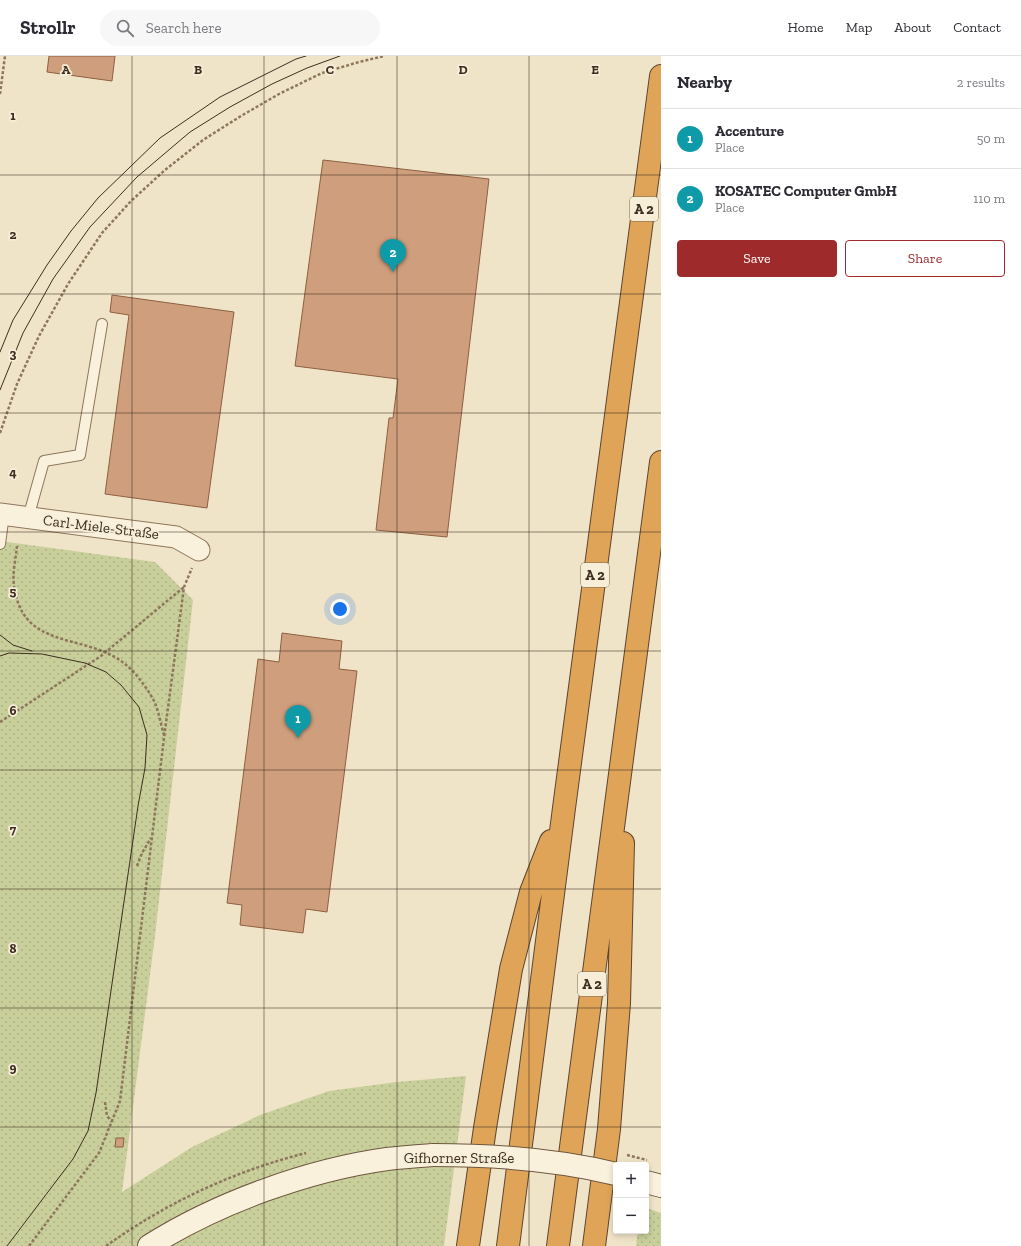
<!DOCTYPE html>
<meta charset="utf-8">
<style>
:root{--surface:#fff;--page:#f7f7f7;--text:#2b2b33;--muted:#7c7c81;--line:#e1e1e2;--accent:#9e2a2b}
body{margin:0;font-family:"Zilla Slab",serif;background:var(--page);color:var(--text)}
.controls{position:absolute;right:12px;bottom:12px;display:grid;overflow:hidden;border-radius:4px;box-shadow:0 2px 6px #0003}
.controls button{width:36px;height:36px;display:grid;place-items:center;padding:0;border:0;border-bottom:1px solid var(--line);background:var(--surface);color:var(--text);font:20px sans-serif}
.you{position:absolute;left:340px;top:553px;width:14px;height:14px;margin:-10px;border:3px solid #fff;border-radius:50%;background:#1a73e8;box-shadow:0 0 0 6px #1a73e833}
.badge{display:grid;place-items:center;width:26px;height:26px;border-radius:50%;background:var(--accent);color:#fff;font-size:13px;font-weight:700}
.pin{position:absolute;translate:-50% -33px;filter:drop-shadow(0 1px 2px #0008)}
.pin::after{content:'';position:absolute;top:21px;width:14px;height:12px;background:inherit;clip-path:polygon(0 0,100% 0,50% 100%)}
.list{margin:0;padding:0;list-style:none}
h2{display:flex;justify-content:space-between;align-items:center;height:52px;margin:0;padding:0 16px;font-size:17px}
h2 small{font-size:13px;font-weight:400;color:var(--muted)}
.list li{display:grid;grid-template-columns:26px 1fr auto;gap:12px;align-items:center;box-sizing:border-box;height:60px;padding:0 16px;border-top:1px solid var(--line)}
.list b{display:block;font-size:15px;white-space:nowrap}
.list p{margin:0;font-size:13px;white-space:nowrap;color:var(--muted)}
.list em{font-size:13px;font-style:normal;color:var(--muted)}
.actions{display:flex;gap:8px;padding:12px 16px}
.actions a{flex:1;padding:9px 0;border:1px solid var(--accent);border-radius:4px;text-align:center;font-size:14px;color:var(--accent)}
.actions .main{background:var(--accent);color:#fff}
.icon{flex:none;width:22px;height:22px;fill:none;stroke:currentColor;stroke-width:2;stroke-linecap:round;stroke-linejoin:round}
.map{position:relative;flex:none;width:661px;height:1190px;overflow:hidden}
header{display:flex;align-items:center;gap:24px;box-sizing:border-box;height:56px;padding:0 20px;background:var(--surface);border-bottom:1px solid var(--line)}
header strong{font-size:19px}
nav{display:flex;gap:22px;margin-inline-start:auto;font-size:14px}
.search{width:280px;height:36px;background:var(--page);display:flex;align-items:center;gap:10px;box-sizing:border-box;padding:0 14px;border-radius:22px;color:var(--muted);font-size:15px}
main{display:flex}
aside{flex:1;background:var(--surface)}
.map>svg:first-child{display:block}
</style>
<header>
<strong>Strollr</strong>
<div class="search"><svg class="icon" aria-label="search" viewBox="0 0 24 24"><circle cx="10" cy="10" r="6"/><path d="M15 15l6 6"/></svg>Search here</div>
<nav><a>Home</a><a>Map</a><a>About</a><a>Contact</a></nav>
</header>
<main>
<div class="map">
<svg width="661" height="1190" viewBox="0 0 661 1190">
<defs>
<pattern id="grass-dots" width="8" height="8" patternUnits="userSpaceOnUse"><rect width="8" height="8" fill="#c9cf9b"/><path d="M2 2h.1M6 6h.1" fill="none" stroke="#aeb285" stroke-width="1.8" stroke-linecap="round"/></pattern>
</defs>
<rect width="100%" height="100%" fill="#f0e4c8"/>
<path fill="url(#grass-dots)" d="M0,485L155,506L193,544L155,880L122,1136L192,1091L260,1059L329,1035L397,1026L466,1020L444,1190H0Z
M646,1149L649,1153L661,1157V1190H636L638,1175H646Z"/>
<path fill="#cf9f7d" stroke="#8d5f41" d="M49,0H115L112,25L47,16Z
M323,104L489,123L447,481L376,474L389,362H393L398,323L295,310Z
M112,239L234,256L207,452L105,438L129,259L110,256Z
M282,577L342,585L339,613L357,615L327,856L306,853L303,877L240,869L242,849L227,847L258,603L279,606Z
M116,1082H124L123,1091H115Z"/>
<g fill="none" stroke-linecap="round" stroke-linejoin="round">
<defs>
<path id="lane" d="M28,462L44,405L80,399L102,268
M0,488L4,458"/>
<path id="street" d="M0,458L176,481L199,494"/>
<path id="secondary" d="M646,1126L661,1130
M149,1190C217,1147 308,1114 387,1103C402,1101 418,1100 433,1099"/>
<path id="highway" d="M468,1190L485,1072L511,913L531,836L551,785
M508,1190L564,752L661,20
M558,1190L661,406
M594,1190L609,1073L619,947L623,787"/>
</defs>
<use href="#lane" stroke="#8d765c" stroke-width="12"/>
<use href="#street" stroke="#8d765c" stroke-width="23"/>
<use href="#secondary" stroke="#6f573f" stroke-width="24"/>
<use href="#highway" stroke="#5b4430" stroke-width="24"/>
<path stroke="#8d765c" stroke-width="2.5" stroke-dasharray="3 2" stroke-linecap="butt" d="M0,38L5,0
M0,377L17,328L39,280L68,228L102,177L131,145L165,114L203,84L241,60L279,38L322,17L359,6L384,0
M17,490C16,502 12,517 14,529C22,596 86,576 125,608C137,618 148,633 155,647C159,657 161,669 164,679
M0,666L101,600L184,531
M137,810L142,797L151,782
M105,1046L107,1060L112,1066
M29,1190L99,1097L120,1045L164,682L184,531L192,512
M106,1190C166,1147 234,1115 306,1097"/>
<use href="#lane" stroke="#faf1dc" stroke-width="10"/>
<use href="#street" stroke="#faf1dc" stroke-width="21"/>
<use href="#secondary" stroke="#faf1dc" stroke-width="22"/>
<use href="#highway" stroke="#e0a458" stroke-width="22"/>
<path stroke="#3d2e20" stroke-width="1" d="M0,296L13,264L47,209L71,175L98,142L160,82L220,41L296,3L306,0
M0,334L23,277L53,223L90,171L137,121L190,76L230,51L272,28L307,12L340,0
M0,579L13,589L32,595
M0,600L9,597L42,598L85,607L106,616L121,629L139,651L147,679L145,712L138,750L96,1037L88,1075L73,1103L7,1190"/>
<defs>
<path id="secondary-bridge" d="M433,1099C495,1099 555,1103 616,1118"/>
</defs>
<use href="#secondary-bridge" stroke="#6f573f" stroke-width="24" stroke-linecap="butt"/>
<path stroke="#8d765c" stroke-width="2.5" stroke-dasharray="3 2" stroke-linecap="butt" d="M627,1099L647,1104"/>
<use href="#secondary-bridge" stroke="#faf1dc" stroke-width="22"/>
</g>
<path fill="none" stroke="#3d2e20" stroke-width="1" stroke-opacity="0.55" d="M132,0V1190M264,0V1190M397,0V1190M529,0V1190M0,119H661M0,238H661M0,357H661M0,476H661M0,595H661M0,714H661M0,833H661M0,952H661M0,1071H661"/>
<g text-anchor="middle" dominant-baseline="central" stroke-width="3.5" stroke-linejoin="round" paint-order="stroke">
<g fill="#f7eed8" stroke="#756857" stroke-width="1">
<rect x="630" y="141" width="28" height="24" rx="3"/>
<rect x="581" y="507" width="28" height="24" rx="3"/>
<rect x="578" y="916" width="28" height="24" rx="3"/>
</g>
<g font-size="14" font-weight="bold" fill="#3d2e20">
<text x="644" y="153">A 2</text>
<text x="595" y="519">A 2</text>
<text x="592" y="928">A 2</text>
</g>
<g font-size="15" fill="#3d2e20" stroke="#f7eed8">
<text transform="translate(101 471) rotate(7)">Carl-Miele-Straße</text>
<text x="459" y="1102">Gifhorner Straße</text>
</g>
</g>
<g font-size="13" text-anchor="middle" font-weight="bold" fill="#3d2e20" stroke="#f7eed8" stroke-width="3.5" stroke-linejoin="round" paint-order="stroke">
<text x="66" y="18">A</text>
<text x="198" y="18">B</text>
<text x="330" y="18">C</text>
<text x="463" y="18">D</text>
<text x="595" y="18">E</text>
<text x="13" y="64">1</text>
<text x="13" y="183">2</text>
<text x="13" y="302">3</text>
<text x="13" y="421">4</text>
<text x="13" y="540">5</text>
<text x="13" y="659">6</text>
<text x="13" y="778">7</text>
<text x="13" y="897">8</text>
<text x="13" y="1016">9</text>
</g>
</svg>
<div class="controls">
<button>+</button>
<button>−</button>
</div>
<div class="you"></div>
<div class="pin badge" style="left:298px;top:682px;background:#0f9aa8">1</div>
<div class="pin badge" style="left:393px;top:216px;background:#0f9aa8">2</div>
</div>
<aside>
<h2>Nearby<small>2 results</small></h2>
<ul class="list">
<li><span class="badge" style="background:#0f9aa8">1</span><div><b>Accenture</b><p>Place</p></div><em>50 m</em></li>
<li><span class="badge" style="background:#0f9aa8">2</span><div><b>KOSATEC Computer GmbH</b><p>Place</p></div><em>110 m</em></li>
</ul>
<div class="actions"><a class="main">Save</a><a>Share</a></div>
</aside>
</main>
